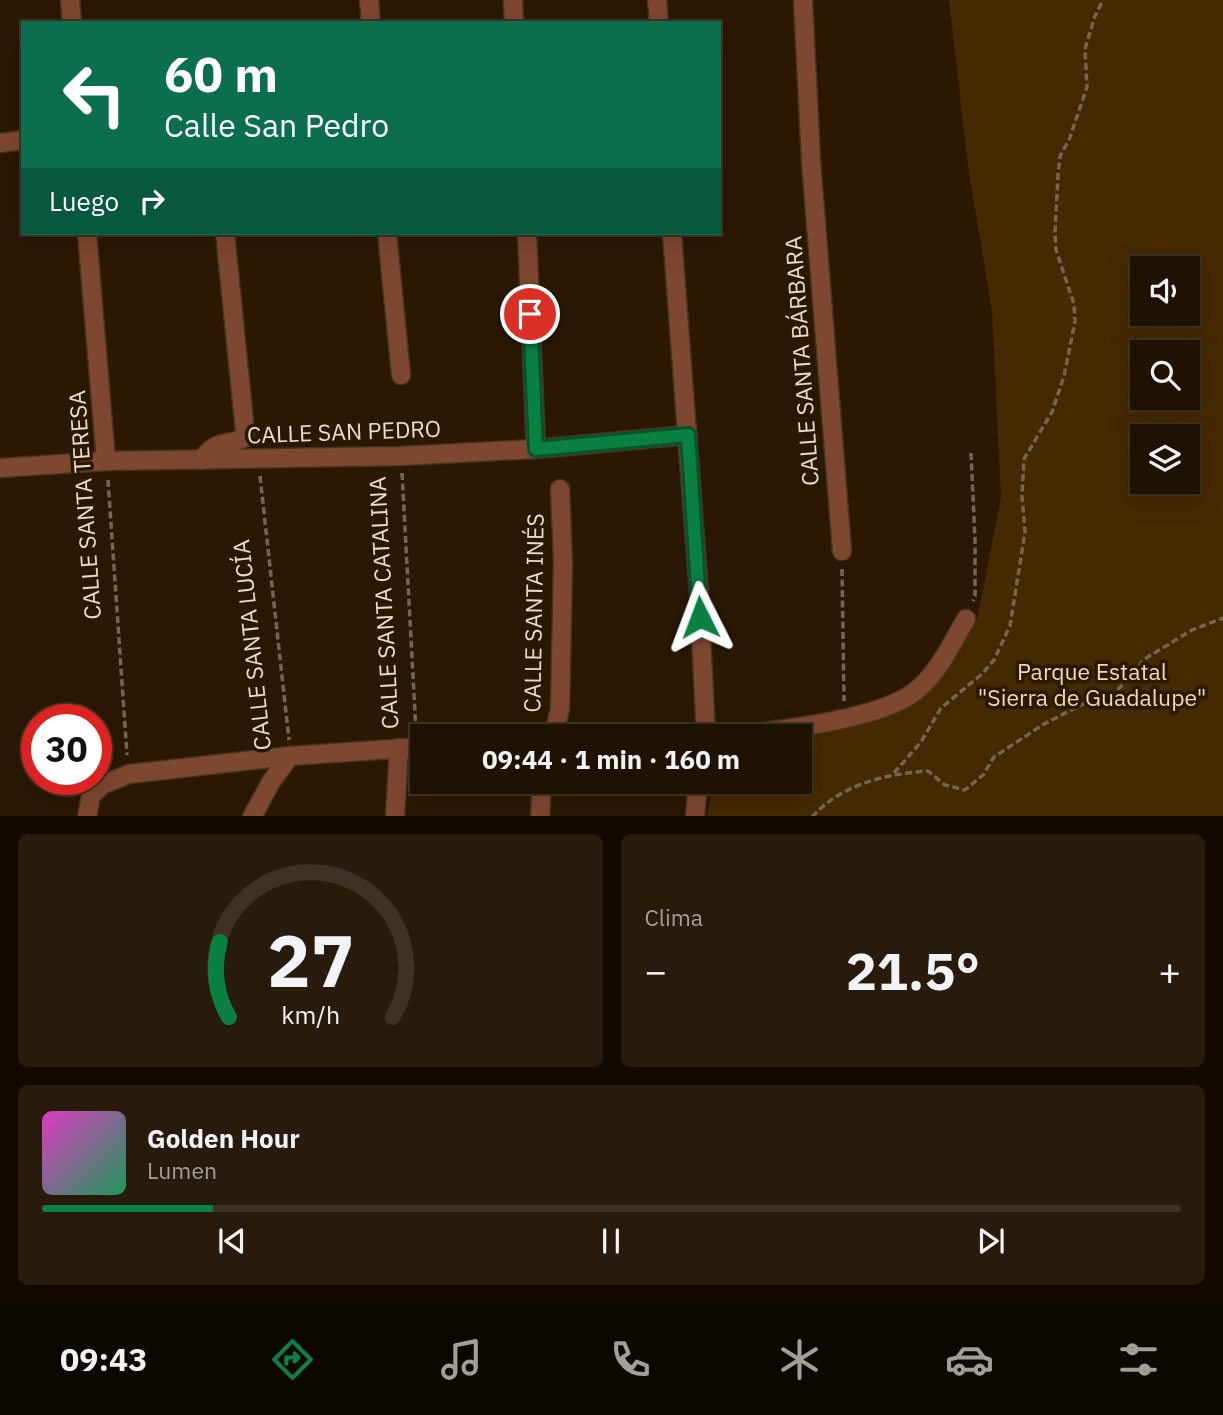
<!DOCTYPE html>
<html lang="es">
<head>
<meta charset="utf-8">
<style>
  body { margin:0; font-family:"IBM Plex Sans",sans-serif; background:#281b0c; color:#f1f3f6; height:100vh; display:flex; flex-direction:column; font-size:26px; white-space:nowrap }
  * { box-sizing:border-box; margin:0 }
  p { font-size:23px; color:#a29e99 }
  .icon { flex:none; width:38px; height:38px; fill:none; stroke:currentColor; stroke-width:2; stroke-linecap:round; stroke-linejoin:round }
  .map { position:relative; height:816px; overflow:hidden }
  .sheet { display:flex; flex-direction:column; gap:18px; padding:18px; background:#120a01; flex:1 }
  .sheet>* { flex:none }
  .banner { position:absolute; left:21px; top:21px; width:700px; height:214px; border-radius:0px; box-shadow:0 7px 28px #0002,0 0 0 2px #3d3224; background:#0b6e4f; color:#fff; overflow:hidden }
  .buttons { position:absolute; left:1130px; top:256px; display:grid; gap:14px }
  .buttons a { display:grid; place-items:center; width:70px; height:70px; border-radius:0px; background:#201202; box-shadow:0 7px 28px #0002,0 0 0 2px #3d3224; font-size:35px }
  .speed { position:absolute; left:21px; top:704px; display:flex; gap:14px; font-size:35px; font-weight:700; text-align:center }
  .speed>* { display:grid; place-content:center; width:91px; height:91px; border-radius:50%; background:#201202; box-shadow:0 7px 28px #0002,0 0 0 2px #3d3224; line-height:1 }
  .speed .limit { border:10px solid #d22; background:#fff; color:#111 }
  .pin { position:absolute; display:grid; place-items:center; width:60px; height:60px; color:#fff; margin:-30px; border:4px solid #fff; border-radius:50%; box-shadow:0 2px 7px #0007 }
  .me { position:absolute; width:77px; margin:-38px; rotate:357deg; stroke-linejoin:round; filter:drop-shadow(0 0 5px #0008) }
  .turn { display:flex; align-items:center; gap:24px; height:147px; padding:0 28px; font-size:32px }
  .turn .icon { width:91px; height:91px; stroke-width:2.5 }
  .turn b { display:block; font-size:49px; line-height:60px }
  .then { display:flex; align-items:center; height:66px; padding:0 28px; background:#0003; gap:14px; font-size:26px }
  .big { font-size:52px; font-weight:800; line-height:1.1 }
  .sheet .card { flex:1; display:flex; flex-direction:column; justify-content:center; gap:10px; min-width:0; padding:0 24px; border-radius:10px; background:#281b0c }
  .sheet .dial { align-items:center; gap:0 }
  .dial svg { height:182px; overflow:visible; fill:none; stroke:#3d3224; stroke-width:7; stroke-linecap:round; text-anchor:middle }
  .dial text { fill:#f1f3f6; stroke:none }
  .song { display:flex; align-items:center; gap:21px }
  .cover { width:84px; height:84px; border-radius:10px; background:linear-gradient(135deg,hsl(310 70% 55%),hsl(150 70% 35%)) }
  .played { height:7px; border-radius:4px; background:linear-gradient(90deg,#0b8043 15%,#3d3224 15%) }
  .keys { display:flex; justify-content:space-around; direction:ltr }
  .heat { display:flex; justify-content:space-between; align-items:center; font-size:38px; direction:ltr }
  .sheet .tiles { flex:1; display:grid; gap:18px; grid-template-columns:1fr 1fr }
  .card:last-child { grid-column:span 2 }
  .trip { position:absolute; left:410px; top:724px; width:402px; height:70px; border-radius:0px; background:#201202; box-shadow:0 7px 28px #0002,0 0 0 2px #3d3224; font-weight:800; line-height:70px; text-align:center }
  .tabs { display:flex; height:112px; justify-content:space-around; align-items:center; background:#0d0701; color:#a29e99 }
  .tabs .icon { width:49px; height:49px }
  .tabs .selected { color:#0b8043 }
  .tabs b { font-size:32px; color:#f1f3f6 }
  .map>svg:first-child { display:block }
  .green { fill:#452900; fill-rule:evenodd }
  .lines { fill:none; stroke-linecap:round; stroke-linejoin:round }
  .street-casing { stroke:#45331f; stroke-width:21 }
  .path { stroke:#746553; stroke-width:3.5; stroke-dasharray:7 3.5; stroke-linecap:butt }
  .street { stroke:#7e472f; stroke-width:18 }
  .route-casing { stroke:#07532c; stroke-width:18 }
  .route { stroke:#0b8043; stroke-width:12 }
  .labels { text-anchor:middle; stroke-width:7; stroke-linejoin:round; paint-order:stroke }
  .street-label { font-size:23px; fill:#e8dcce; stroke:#2a1803 }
  .park-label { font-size:23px; fill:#f8d6b0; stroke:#2a1803 }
</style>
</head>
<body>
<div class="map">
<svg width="1223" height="817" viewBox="0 0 1223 817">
  <rect width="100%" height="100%" fill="#2a1803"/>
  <path class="green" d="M949,0H1223V816L707,817L714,782H800V737H787L903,706L977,620L1001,497L992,311L968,167ZM1143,268H1188V313H1143ZM1143,352H1188V397H1143ZM1143,436H1188V481H1143Z"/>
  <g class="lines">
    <g class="street-casing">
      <g id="street">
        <path d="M70,0L72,23"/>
        <path d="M369,0L371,23"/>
        <path d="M513,0L514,23"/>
        <path d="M657,0L659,23"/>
        <path d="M803,0L811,161L842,551"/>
        <path d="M0,143L23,140"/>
        <path d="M87,233L106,461"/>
        <path d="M387,233L401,375"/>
        <path d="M527,233L536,449"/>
        <path d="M672,233L699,593L706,737"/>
        <path d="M202,460C216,439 224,447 244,438L245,431L225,233"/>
        <path d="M0,468L106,461L401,456L536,449L688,435"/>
        <path d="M553,737L560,709L563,562L560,489"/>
        <path d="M729,737C778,729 880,721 917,690C939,672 952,643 966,619"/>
        <path d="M87,817L91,796L102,785L129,774L290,756L422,747"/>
        <path d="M252,817L271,782L290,756"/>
        <path d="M395,817L399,748"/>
        <path d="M540,817L542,782"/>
        <path d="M695,817L698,782"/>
      </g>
    </g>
    <g class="path">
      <path d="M971,453L975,539V596L973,601"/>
      <path d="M402,473L416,731"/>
      <path d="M260,476L289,740"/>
      <path d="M108,480L127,755"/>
      <path d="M842,569L844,701"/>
      <path d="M894,773L921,742L941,708L982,674L994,660L1010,626L1025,532L1022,496L1024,459L1052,412L1064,376L1075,322L1074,304L1056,250L1055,232L1058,175L1060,156L1069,140L1087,87L1085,49L1095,16L1103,0"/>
      <path d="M812,817C842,784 885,774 928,771L945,785L965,790L983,775L994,757L1044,724L1085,703L1109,697L1133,676L1143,660L1192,630L1223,618"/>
    </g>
    <use href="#street" class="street"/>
  </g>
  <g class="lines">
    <g class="route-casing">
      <path id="route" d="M530,314L536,449L688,435L700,617"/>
    </g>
    <use href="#route" class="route"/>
  </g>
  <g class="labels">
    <g class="street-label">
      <text transform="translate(802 361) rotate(-94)" y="8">CALLE SANTA BÁRBARA</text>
      <text transform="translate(344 432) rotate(-2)" y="8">CALLE SAN PEDRO</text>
      <text transform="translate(85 505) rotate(-94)" y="8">CALLE SANTA TERESA</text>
      <text transform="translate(384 603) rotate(-93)" y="8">CALLE SANTA CATALINA</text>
      <text transform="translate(534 613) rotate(-89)" y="8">CALLE SANTA INÉS</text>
      <text transform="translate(252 645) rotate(-96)" y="8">CALLE SANTA LUCÍA</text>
    </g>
    <g class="park-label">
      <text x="1092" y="680">Parque Estatal<tspan x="1092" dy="26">"Sierra de Guadalupe"</tspan></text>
    </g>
  </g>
</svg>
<div class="buttons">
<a><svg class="icon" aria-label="sound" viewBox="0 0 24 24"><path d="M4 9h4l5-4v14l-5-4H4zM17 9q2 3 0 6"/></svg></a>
<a><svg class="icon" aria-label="search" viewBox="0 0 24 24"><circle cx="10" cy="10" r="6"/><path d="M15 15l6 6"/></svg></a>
<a><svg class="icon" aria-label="layers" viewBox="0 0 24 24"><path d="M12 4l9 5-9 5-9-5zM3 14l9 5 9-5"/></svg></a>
</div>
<div class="speed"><div class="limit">30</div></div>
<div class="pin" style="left:530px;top:314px;background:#d93025"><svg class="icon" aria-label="arrive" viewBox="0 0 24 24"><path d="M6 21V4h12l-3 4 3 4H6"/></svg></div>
<svg class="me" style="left:700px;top:617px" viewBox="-20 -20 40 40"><path d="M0-17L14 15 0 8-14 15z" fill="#0b8043" stroke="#fff" stroke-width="4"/></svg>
<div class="trip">09:44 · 1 min · 160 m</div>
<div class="banner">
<div class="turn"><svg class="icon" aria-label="left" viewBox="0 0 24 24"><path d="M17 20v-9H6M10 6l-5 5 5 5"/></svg><div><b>60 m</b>Calle San Pedro</div></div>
<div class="then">Luego<svg class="icon" aria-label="right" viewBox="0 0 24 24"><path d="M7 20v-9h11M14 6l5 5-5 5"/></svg></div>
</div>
</div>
<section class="sheet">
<div class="tiles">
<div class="card dial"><svg viewBox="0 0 100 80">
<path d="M14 69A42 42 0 1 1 86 69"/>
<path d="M14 69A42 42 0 0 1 10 36" stroke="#0b8043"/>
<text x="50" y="56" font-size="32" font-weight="700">27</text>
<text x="50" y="72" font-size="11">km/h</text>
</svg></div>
<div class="card"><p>Clima</p>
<div class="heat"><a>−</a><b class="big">21.5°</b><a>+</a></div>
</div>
<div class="card">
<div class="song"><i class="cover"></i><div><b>Golden Hour</b><p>Lumen</p></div></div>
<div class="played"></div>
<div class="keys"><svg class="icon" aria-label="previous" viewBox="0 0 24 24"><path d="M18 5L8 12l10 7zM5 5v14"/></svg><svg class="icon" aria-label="pause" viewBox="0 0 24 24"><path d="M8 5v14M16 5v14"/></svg><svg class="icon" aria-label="next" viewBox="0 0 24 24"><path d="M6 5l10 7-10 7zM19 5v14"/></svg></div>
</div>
</div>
</section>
<nav class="tabs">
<b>09:43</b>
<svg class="icon selected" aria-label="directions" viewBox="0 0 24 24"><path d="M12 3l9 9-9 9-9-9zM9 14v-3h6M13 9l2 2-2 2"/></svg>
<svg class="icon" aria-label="music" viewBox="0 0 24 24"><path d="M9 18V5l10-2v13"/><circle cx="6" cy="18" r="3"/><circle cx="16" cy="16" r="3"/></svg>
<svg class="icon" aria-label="phone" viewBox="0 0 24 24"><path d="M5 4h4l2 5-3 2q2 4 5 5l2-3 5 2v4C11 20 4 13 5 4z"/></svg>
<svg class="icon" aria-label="climate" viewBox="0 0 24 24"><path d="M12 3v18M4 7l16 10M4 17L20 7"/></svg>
<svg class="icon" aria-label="car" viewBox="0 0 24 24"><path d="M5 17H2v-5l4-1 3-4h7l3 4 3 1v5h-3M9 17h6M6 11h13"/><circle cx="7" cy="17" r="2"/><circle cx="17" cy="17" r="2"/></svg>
<svg class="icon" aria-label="filters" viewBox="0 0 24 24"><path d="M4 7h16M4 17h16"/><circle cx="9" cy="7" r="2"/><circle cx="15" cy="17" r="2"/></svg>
</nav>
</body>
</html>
